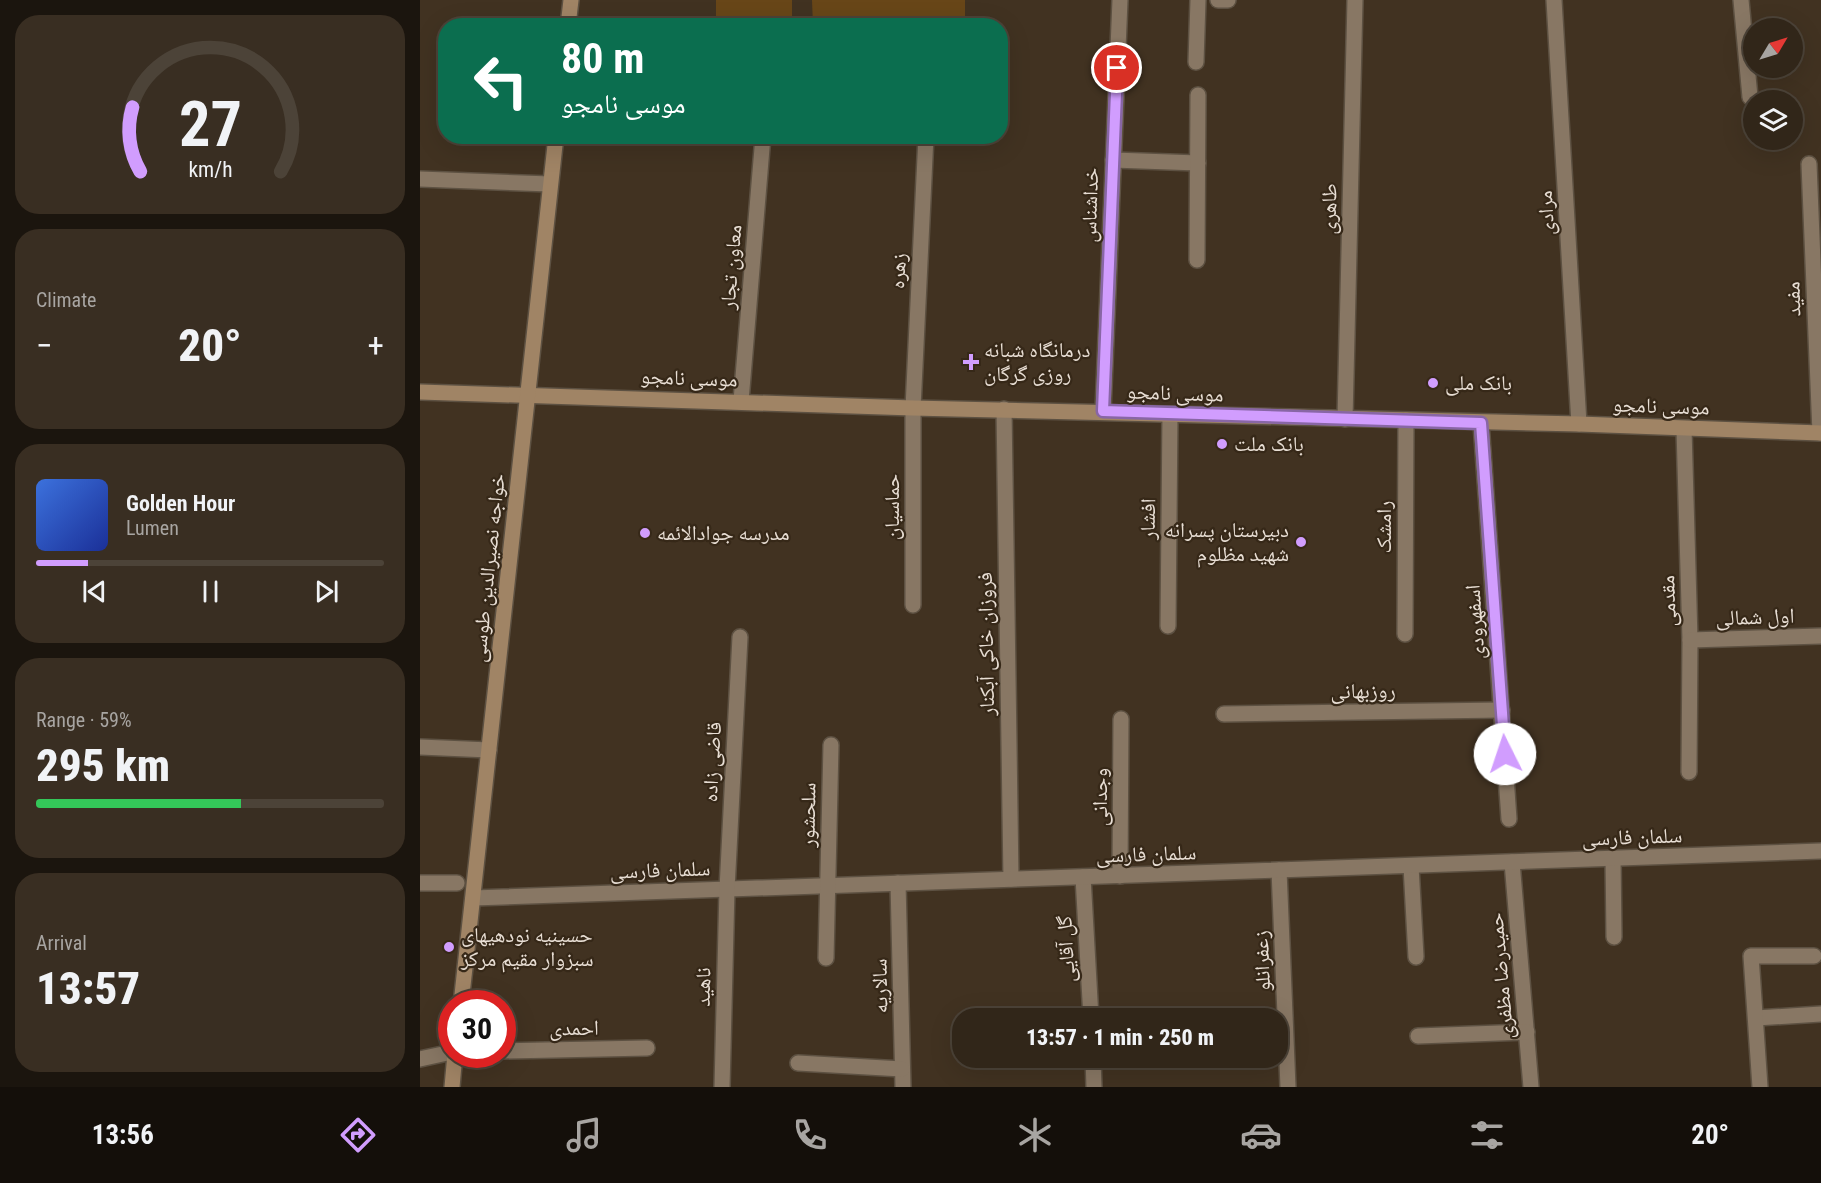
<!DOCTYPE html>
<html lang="en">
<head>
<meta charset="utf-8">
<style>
  body { margin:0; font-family:"Roboto Condensed","Noto Naskh Arabic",sans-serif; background:#392e22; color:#f1f3f6; height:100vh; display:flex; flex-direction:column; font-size:22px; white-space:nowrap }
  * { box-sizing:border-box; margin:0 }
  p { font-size:20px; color:#a8a5a2 }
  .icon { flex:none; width:33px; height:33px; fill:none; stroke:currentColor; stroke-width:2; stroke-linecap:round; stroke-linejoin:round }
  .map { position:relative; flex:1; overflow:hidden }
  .drawer { display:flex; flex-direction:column; gap:15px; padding:15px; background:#1b150e; width:420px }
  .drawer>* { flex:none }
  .banner { position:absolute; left:18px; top:18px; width:570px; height:126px; border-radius:24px; box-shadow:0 6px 24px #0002,0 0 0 2px #4c4338; background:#0b6e4f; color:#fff; overflow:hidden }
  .needle { width:39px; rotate:52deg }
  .fabs { position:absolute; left:1323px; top:18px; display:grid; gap:12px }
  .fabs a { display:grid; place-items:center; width:60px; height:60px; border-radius:50%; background:#312619; box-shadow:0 6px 24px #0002,0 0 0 2px #4c4338; font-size:30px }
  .speed { position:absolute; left:18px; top:990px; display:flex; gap:12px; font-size:30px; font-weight:700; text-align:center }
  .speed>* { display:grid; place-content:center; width:78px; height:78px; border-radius:50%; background:#312619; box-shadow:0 6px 24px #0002,0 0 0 2px #4c4338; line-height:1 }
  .speed .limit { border:9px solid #d22; background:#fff; color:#111 }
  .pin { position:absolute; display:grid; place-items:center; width:51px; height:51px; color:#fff; margin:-26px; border:3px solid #fff; border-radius:50%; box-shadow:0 2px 6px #0007 }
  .me { position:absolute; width:66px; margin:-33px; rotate:356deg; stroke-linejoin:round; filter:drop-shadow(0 0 4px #0008) }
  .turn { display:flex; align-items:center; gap:21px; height:126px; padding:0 24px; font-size:27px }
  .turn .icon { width:78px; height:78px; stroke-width:2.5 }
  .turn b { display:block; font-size:42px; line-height:51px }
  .big { font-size:45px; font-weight:800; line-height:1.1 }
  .drawer .widget { flex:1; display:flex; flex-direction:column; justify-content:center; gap:9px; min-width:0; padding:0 21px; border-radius:24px; background:#392e22 }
  .drawer .dial { align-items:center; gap:0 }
  .dial svg { height:156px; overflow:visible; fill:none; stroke:#4c4338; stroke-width:7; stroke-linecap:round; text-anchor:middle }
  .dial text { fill:#f1f3f6; stroke:none }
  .song { display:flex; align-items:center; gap:18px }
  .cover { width:72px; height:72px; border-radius:9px; background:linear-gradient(135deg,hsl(220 70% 55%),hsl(230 70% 35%)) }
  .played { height:6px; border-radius:3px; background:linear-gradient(90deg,#d19dfe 15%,#4c4338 15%) }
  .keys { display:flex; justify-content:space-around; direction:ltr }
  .heat { display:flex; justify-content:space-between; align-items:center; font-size:33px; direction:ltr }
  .charge { height:9px; border-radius:4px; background:linear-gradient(90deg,#34c759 59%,#4c4338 0) }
  .trip { position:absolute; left:532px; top:1008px; width:336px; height:60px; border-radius:24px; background:#312619; box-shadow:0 6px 24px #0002,0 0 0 2px #4c4338; font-weight:800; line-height:60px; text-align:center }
  .tab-bar { display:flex; height:96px; justify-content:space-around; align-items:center; background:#140f0a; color:#a8a5a2 }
  .tab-bar .icon { width:42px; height:42px }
  .tab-bar .selected { color:#d19dfe }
  .tab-bar b { font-size:27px; color:#f1f3f6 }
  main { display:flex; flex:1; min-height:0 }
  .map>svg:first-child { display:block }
  .building { fill:#684618 }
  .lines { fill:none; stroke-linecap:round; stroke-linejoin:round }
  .minor-casing { stroke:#5d5142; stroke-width:18 }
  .secondary-casing { stroke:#5d5142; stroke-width:18 }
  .minor { stroke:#887764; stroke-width:15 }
  .secondary { stroke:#a08465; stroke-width:15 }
  .route-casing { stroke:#8866a5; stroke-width:15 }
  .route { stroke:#d19dfe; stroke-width:10 }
  .poi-dot { fill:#d19dfe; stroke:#362818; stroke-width:2 }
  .labels { text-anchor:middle; stroke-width:4.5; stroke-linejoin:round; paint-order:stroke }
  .street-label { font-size:21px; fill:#e8ded4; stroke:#362818 }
  .poi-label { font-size:21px; fill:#e8ded4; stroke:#362818; text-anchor:start }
</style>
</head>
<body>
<main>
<section class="drawer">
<div class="widget dial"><svg viewBox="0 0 100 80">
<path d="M14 69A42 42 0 1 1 86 69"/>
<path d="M14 69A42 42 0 0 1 10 36" stroke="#d19dfe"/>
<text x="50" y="56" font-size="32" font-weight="700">27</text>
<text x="50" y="72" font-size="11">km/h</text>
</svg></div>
<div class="widget"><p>Climate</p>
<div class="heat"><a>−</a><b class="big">20°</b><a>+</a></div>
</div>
<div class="widget">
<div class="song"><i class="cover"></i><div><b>Golden Hour</b><p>Lumen</p></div></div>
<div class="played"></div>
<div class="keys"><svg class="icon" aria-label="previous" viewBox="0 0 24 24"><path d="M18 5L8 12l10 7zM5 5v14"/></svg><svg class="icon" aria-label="pause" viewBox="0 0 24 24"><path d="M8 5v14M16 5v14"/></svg><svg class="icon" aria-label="next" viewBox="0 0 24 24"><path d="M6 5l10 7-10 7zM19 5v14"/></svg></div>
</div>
<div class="widget"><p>Range · 59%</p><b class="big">295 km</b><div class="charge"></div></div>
<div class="widget"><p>Arrival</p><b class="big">13:57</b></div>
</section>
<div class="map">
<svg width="1401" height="1087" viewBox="0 0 1401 1087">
  <rect width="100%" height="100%" fill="#413221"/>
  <g class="building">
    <rect x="296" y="0" width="76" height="26"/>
    <path d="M392,0H545V26H393Z"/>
  </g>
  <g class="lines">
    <g class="minor-casing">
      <g id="minor">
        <path d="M798,0H808"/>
        <path d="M1134,0L1159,424"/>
        <path d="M1321,0L1330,97"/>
        <path d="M776,62L778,0"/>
        <path d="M693,160L778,163"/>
        <path d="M1389,164L1400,433"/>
        <path d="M0,179L130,184"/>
        <path d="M777,260L778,95"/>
        <path d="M321,401L343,136"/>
        <path d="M584,409L591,879"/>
        <path d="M683,411L700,0"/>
        <path d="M925,419L935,0"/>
        <path d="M1061,423L1089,819"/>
        <path d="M1264,429L1270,640L1269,772"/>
        <path d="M493,605V408L506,136"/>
        <path d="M748,626L750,414"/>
        <path d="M985,634L986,420"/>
        <path d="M1270,640L1401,636"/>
        <path d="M804,714L1082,710"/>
        <path d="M0,747L69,750"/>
        <path d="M1193,858L1194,937"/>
        <path d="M1092,862L1111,1087"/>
        <path d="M991,866L996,957"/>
        <path d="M859,870L868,1087"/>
        <path d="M700,876L701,719"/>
        <path d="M663,877L671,1018"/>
        <path d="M0,883H37"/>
        <path d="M478,883L483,1087"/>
        <path d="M53,898L1401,851"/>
        <path d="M406,958L411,745"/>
        <path d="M1336,1018L1401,1014"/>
        <path d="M998,1036L1107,1032"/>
        <path d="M82,1051L227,1048"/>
        <path d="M673,1058L674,1087"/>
        <path d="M0,1059L32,1052"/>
        <path d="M378,1063L482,1069"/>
        <path d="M302,1087L307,889L320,637"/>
        <path d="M1340,1087L1331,956H1394"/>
      </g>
    </g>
    <g class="secondary-casing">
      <g id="secondary">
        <path d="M148,26L151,0"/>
        <path d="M0,392L493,408L1159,424L1401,433"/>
        <path d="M41,1004L136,136"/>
        <path d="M32,1087L35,1054"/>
      </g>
    </g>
    <use href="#minor" class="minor"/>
    <use href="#secondary" class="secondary"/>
  </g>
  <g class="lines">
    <g class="route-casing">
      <path id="route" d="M697,68L683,411L1061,423L1085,754"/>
    </g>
    <use href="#route" class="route"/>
  </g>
  <g class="poi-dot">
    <path d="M548 353h6v6h6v6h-6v6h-6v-6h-6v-6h6z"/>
    <circle cx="1013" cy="383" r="6"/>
    <circle cx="802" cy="444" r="6"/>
    <circle cx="225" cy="533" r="6"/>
    <circle cx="881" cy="542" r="6"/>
    <circle cx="29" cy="947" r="6"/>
  </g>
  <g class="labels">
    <g class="street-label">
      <text transform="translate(670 205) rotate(-88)" y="7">خداشناس</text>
      <text transform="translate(909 209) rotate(-89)" y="7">طاهری</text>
      <text transform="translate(1126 213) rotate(-93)" y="7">مرادی</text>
      <text transform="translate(311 267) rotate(-85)" y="7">معاون تجار</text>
      <text transform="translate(478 271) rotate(-87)" y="7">زهره</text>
      <text transform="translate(1373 299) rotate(-92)" y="7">مفید</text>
      <text transform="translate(269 378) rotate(2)" y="7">موسی نامجو</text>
      <text transform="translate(755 393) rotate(2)" y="7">موسی نامجو</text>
      <text transform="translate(1241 406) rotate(2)" y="7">موسی نامجو</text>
      <text transform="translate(472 507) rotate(-90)" y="7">حماسیان</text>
      <text transform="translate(728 519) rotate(-89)" y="7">افشار</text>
      <text transform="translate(964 527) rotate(-90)" y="7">رامشک</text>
      <text transform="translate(68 568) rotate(-84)" y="7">خواجه نصیرالدین طوسی</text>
      <text transform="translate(1248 601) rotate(-92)" y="7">مقدمی</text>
      <text transform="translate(1335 617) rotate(-2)" y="7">اول شمالی</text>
      <text transform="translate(1055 622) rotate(-94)" y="7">اسفهرودی</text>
      <text transform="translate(566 644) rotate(-91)" y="7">فروزان خاکی آبکنار</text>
      <text transform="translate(943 691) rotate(-1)" y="7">روزبهانی</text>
      <text transform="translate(292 762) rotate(-87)" y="7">قاضی زاده</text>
      <text transform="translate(680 797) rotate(-90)" y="7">وجدانی</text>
      <text transform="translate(388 815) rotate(-89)" y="7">سلحشور</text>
      <text transform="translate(1212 837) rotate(-2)" y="7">سلمان فارسی</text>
      <text transform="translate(726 854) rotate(-2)" y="7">سلمان فارسی</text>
      <text transform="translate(240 870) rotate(-2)" y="7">سلمان فارسی</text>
      <text transform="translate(646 949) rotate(-93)" y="7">گل آقایی</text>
      <text transform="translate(842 961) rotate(-92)" y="7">زعفرانلو</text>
      <text transform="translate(1081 976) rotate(-95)" y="7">حمیدرضا مظفری</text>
      <text transform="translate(460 986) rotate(-91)" y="7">سالاریه</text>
      <text transform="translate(283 987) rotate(-89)" y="7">ناهید</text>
      <text transform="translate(154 1028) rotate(-1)" y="7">احمدی</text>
    </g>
    <g class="poi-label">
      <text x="564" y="357">درمانگاه شبانه<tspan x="564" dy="24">روزی گرگان</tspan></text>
      <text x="1025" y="390">بانک ملی</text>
      <text x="814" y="451">بانک ملت</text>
      <text x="869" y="537" text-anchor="end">دبیرستان پسرانه<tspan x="869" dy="24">شهید مظلوم</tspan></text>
      <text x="237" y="540">مدرسه جوادالائمه</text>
      <text x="41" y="942">حسینیه نودهیهای<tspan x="41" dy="24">سبزوار مقیم مرکز</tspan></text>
    </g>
  </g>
</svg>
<div class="fabs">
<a><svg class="needle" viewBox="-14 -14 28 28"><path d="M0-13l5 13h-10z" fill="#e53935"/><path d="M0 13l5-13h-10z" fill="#a8a5a2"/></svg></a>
<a><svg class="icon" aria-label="layers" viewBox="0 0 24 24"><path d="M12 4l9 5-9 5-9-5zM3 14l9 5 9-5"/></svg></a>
</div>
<div class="speed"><div class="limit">30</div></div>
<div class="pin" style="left:697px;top:68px;background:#d93025"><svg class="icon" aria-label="arrive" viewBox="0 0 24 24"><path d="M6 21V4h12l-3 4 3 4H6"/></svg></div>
<svg class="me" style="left:1085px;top:754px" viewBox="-20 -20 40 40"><circle r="19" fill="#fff"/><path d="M0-13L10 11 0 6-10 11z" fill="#d19dfe"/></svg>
<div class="trip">13:57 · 1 min · 250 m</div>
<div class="banner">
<div class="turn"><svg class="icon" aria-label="left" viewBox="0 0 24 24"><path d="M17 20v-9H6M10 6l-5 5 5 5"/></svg><div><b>80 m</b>موسی نامجو</div></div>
</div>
</div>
</main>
<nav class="tab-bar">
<b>13:56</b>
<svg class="icon selected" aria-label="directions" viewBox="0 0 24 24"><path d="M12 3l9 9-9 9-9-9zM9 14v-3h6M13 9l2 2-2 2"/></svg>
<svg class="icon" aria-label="music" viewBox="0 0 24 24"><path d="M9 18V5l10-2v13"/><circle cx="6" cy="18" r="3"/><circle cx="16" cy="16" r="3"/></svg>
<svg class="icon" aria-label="phone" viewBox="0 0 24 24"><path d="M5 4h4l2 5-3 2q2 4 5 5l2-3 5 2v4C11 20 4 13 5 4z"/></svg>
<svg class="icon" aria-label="climate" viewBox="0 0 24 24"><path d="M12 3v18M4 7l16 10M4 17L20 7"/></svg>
<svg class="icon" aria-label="car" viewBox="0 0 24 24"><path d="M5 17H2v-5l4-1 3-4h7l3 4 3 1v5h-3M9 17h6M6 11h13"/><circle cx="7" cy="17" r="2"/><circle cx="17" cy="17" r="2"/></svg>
<svg class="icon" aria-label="filters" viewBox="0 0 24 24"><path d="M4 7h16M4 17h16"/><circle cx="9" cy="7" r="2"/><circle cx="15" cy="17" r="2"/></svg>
<b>20°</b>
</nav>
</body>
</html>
